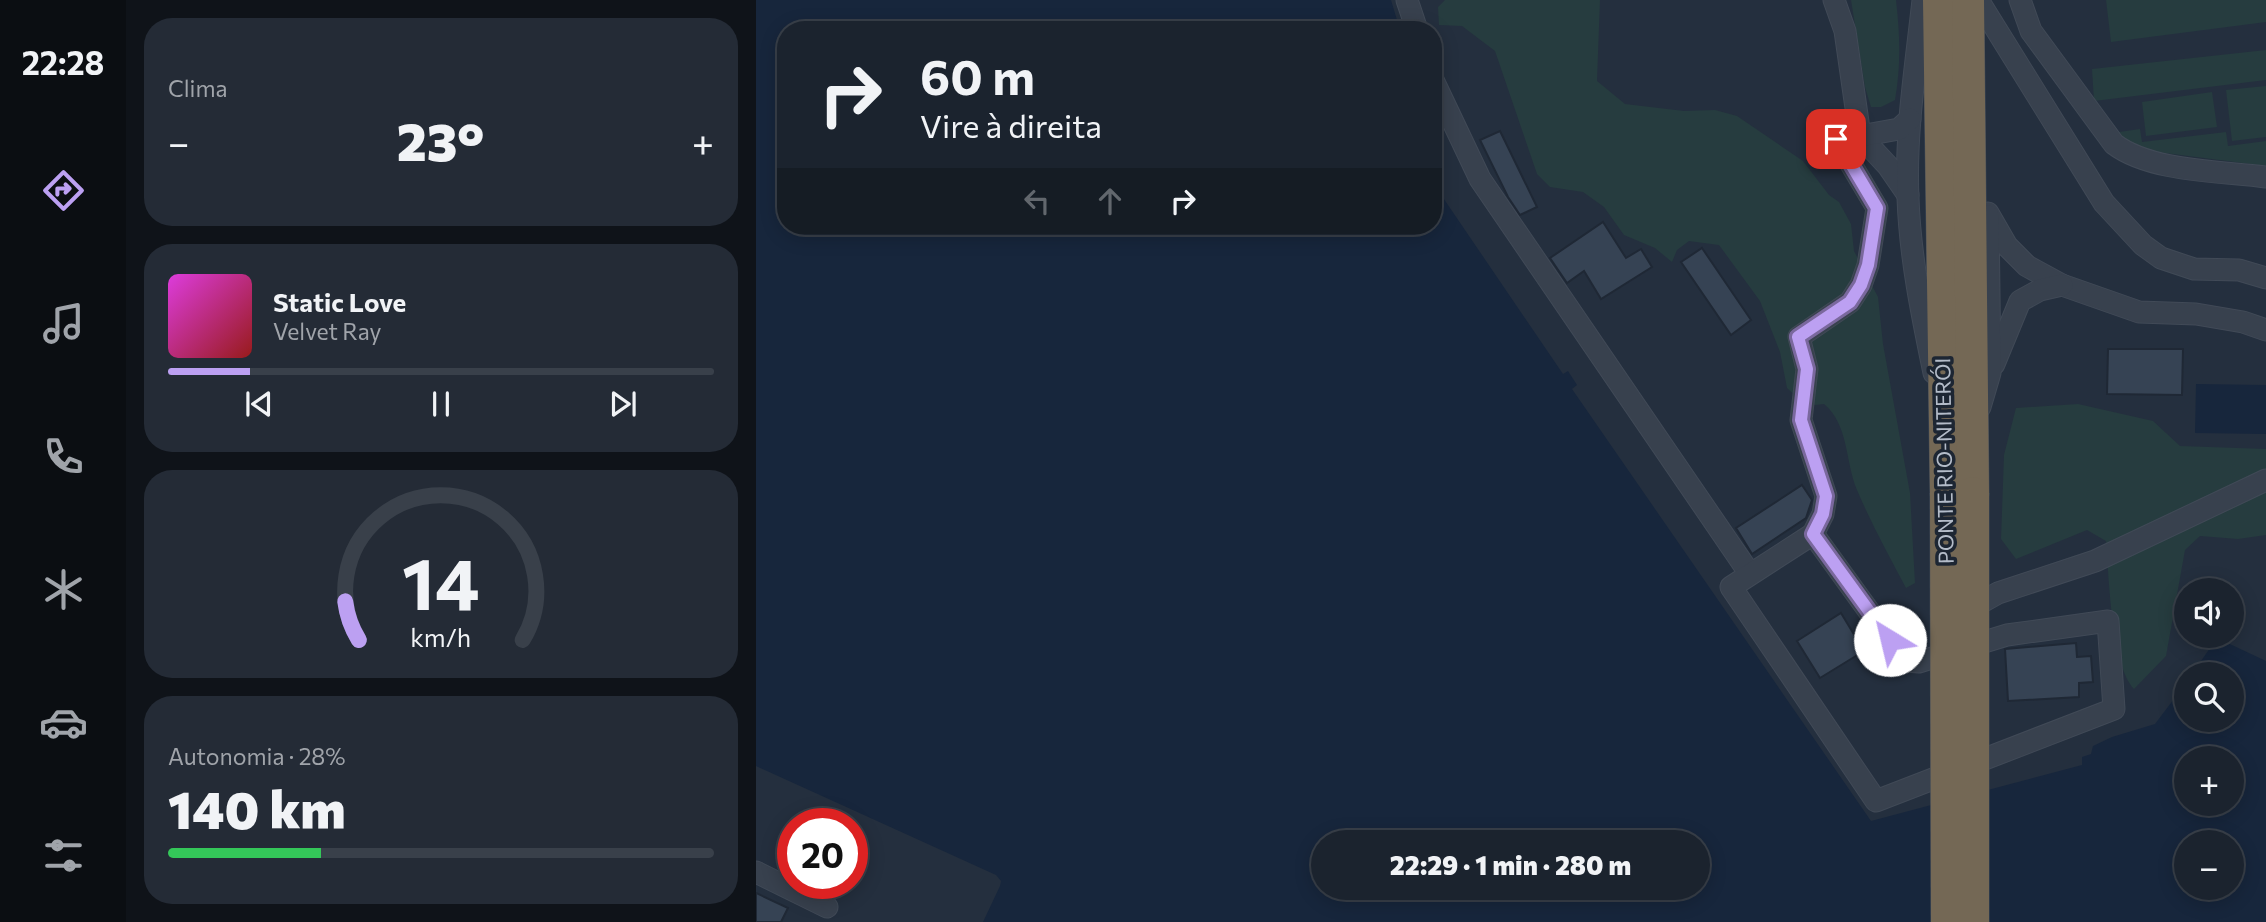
<!DOCTYPE html>
<html lang="pt">
<head>
<meta charset="utf-8">
<style>
  body { margin:0; font-family:Commissioner,sans-serif; background:#242b36; color:#f1f3f6; height:100vh; display:flex; flex-direction:column; font-size:26px; white-space:nowrap }
  * { box-sizing:border-box; margin:0 }
  p { font-size:23px; color:#a0a4aa }
  .icon { flex:none; width:38px; height:38px; fill:none; stroke:currentColor; stroke-width:2; stroke-linecap:round; stroke-linejoin:round }
  .map { position:relative; flex:1; overflow:hidden }
  .drawer { display:flex; flex-direction:column; gap:18px; padding:18px; background:#0f1319; width:630px }
  .drawer>* { flex:none }
  .guide { position:absolute; left:21px; top:21px; width:665px; height:214px; border-radius:28px; box-shadow:0 4px 18px #0003,0 0 0 2px #39404a; background:#1b232e; color:#f1f3f6; overflow:hidden }
  .fabs { position:absolute; left:1418px; top:578px; display:grid; gap:14px }
  .fabs a { display:grid; place-items:center; width:70px; height:70px; border-radius:50%; background:#1b232e; box-shadow:0 4px 18px #0003,0 0 0 2px #39404a; font-size:35px }
  .speed { position:absolute; left:21px; top:808px; display:flex; gap:14px; font-size:35px; font-weight:700; text-align:center }
  .speed>* { display:grid; place-content:center; width:91px; height:91px; border-radius:50%; background:#1b232e; box-shadow:0 4px 18px #0003,0 0 0 2px #39404a; line-height:1 }
  .speed .limit { border:10px solid #d22; background:#fff; color:#111 }
  .pin { position:absolute; display:grid; place-items:center; width:60px; height:60px; color:#fff; margin:-30px; border-radius:14px; box-shadow:0 4px 10px #0006 }
  .me { position:absolute; width:77px; margin:-38px; rotate:324deg; stroke-linejoin:round; filter:drop-shadow(0 0 5px #0008) }
  .turn { display:flex; align-items:center; gap:24px; height:147px; padding:0 28px; font-size:32px }
  .turn .icon { width:91px; height:91px; stroke-width:2.5 }
  .turn b { display:block; font-size:49px; line-height:60px }
  .lanes { display:flex; align-items:center; height:66px; padding:0 28px; background:#0003; justify-content:center; gap:35px; direction:ltr }
  .lanes .off { opacity:.35 }
  .big { font-size:52px; font-weight:800; line-height:1.1 }
  .drawer .tile { flex:1; display:flex; flex-direction:column; justify-content:center; gap:10px; min-width:0; padding:0 24px; border-radius:28px; background:#242b36 }
  .drawer .dial { align-items:center; gap:0 }
  .dial svg { height:182px; overflow:visible; fill:none; stroke:#39404a; stroke-width:7; stroke-linecap:round; text-anchor:middle }
  .dial text { fill:#f1f3f6; stroke:none }
  .song { display:flex; align-items:center; gap:21px }
  .cover { width:84px; height:84px; border-radius:10px; background:linear-gradient(135deg,hsl(300 70% 55%),hsl(0 70% 35%)) }
  .played { height:7px; border-radius:4px; background:linear-gradient(90deg,#bca0f2 15%,#39404a 15%) }
  .keys { display:flex; justify-content:space-around; direction:ltr }
  .heat { display:flex; justify-content:space-between; align-items:center; font-size:38px; direction:ltr }
  .charge { height:10px; border-radius:5px; background:linear-gradient(90deg,#34c759 28%,#39404a 0) }
  .trip { position:absolute; left:555px; top:830px; width:399px; height:70px; border-radius:35px; background:#1b232e; box-shadow:0 4px 18px #0003,0 0 0 2px #39404a; font-weight:800; line-height:70px; text-align:center }
  main { display:flex; flex:1; min-height:0 }
  .menu { display:flex; flex-direction:column; width:126px; justify-content:space-around; align-items:center; background:#0b0e12; color:#a0a4aa }
  .menu .icon { width:49px; height:49px }
  .menu .on { color:#bca0f2 }
  .menu b { font-size:32px; color:#f1f3f6 }
  .map>svg:first-child { display:block }
  .green { fill:#263c3f }
  .water { fill:#17263c; fill-rule:evenodd }
  .building { fill:#364354; stroke:#1f2835; stroke-width:2 }
  .lines { fill:none; stroke-linecap:round; stroke-linejoin:round }
  .minor-casing { stroke:#414a57; stroke-width:23 }
  .highway-casing { stroke:#434c59; stroke-width:33 }
  .minor { stroke:#38414e; stroke-width:21 }
  .highway { stroke:#746855; stroke-width:32 }
  .highway-bridge-casing { stroke:#434c59; stroke-width:33; stroke-linecap:butt }
  .highway-bridge { stroke:#746855; stroke-width:32 }
  .route-casing { stroke:#7a689d; stroke-width:18 }
  .route { stroke:#bca0f2; stroke-width:12 }
  .labels { text-anchor:middle; stroke-width:7; stroke-linejoin:round; paint-order:stroke }
  .street-label { font-size:21px; fill:#b4bcc9; stroke:#1d2633 }
</style>
</head>
<body>
<main>
<nav class="menu">
<b>22:28</b>
<svg class="icon on" aria-label="directions" viewBox="0 0 24 24"><path d="M12 3l9 9-9 9-9-9zM9 14v-3h6M13 9l2 2-2 2"/></svg>
<svg class="icon" aria-label="music" viewBox="0 0 24 24"><path d="M9 18V5l10-2v13"/><circle cx="6" cy="18" r="3"/><circle cx="16" cy="16" r="3"/></svg>
<svg class="icon" aria-label="phone" viewBox="0 0 24 24"><path d="M5 4h4l2 5-3 2q2 4 5 5l2-3 5 2v4C11 20 4 13 5 4z"/></svg>
<svg class="icon" aria-label="climate" viewBox="0 0 24 24"><path d="M12 3v18M4 7l16 10M4 17L20 7"/></svg>
<svg class="icon" aria-label="car" viewBox="0 0 24 24"><path d="M5 17H2v-5l4-1 3-4h7l3 4 3 1v5h-3M9 17h6M6 11h13"/><circle cx="7" cy="17" r="2"/><circle cx="17" cy="17" r="2"/></svg>
<svg class="icon" aria-label="filters" viewBox="0 0 24 24"><path d="M4 7h16M4 17h16"/><circle cx="9" cy="7" r="2"/><circle cx="15" cy="17" r="2"/></svg>
</nav>
<section class="drawer">
<div class="tile"><p>Clima</p>
<div class="heat"><a>−</a><b class="big">23°</b><a>+</a></div>
</div>
<div class="tile">
<div class="song"><i class="cover"></i><div><b>Static Love</b><p>Velvet Ray</p></div></div>
<div class="played"></div>
<div class="keys"><svg class="icon" aria-label="previous" viewBox="0 0 24 24"><path d="M18 5L8 12l10 7zM5 5v14"/></svg><svg class="icon" aria-label="pause" viewBox="0 0 24 24"><path d="M8 5v14M16 5v14"/></svg><svg class="icon" aria-label="next" viewBox="0 0 24 24"><path d="M6 5l10 7-10 7zM19 5v14"/></svg></div>
</div>
<div class="tile dial"><svg viewBox="0 0 100 80">
<path d="M14 69A42 42 0 1 1 86 69"/>
<path d="M14 69A42 42 0 0 1 8 52" stroke="#bca0f2"/>
<text x="50" y="56" font-size="32" font-weight="700">14</text>
<text x="50" y="72" font-size="11">km/h</text>
</svg></div>
<div class="tile"><p>Autonomia · 28%</p><b class="big">140 km</b><div class="charge"></div></div>
</section>
<div class="map">
<svg width="1510" height="922" viewBox="0 0 1510 922">
  <rect width="100%" height="100%" fill="#242f3e"/>
  <g class="green">
    <path d="M689,0H844L841,81L869,104L928,111L959,110L981,116L1047,161L1073,195L1083,202L1095,224L1098,251L1122,297L1127,344L1154,493L1159,583L1150,588C1133,556 1115,523 1101,490C1089,461 1093,425 1068,404L1050,406L1031,388L1024,352L1004,301L963,245L933,241L921,250L916,262L899,248L868,235L848,207L827,192L794,187L781,174L739,51L706,26L683,25L682,7Z"/>
    <path d="M1095,0H1140C1144,34 1145,66 1139,100L1125,107H1115L1109,87Z"/>
    <path d="M1350,0H1510V22L1355,42Z"/>
    <path d="M1510,50V80L1338,101L1336,69Z"/>
    <path d="M1510,86V137L1476,141L1470,90Z"/>
    <path d="M1456,92L1461,127L1390,136L1386,102Z"/>
    <path d="M1384,129L1386,142L1470,132L1472,146L1510,141V166L1370,148L1356,133Z"/>
    <path d="M1322,404L1397,421L1424,446L1510,449V535L1482,539L1444,536L1429,550L1410,656L1378,689C1355,664 1353,577 1350,541L1331,530L1260,559L1245,539L1248,455L1260,408Z"/>
  </g>
  <g class="water">
    <path d="M0,0H635L644,30H30V226H677V183L807,374L812,371L821,385L816,389L1115,821L1326,765V757L1335,754L1337,746L1356,737L1399,724L1430,683V719H1475V674H1436L1461,638L1510,661V922H227L244,886L245,881L240,875L0,766ZM1430,758H1475V803H1430ZM567,842H942V887H567ZM1430,842H1475V887H1430Z"/>
    <path d="M1440,384L1510,385V434L1439,433Z"/>
  </g>
  <g class="building">
    <path d="M744,131L781,207L764,215L752,197L724,140Z"/>
    <path d="M847,222L870,258L885,249L896,267L845,299L828,271L811,283L794,258Z"/>
    <path d="M946,248L995,320L975,335L925,262Z"/>
    <path d="M1352,349H1427L1426,395L1351,394Z"/>
    <path d="M1046,485L1056,500L1050,518L996,554L980,528Z"/>
    <path d="M1085,613L1108,651L1064,678L1041,641Z"/>
    <path d="M1320,643L1321,657L1335,656L1337,682L1323,683V697L1252,701L1249,649Z"/>
    <path d="M0,893L32,908L25,922H0Z"/>
  </g>
  <g class="lines">
    <g class="minor-casing">
      <g id="minor">
        <path d="M651,0L661,30"/>
        <path d="M1078,0L1089,31L1104,136L1132,166L1152,195"/>
        <path d="M1167,0C1160,65 1149,132 1152,198C1154,257 1166,315 1178,373"/>
        <path d="M1222,0L1348,203L1387,245L1405,258L1438,269L1483,270L1510,278"/>
        <path d="M1264,0L1275,31L1358,144C1395,172 1465,171 1510,177"/>
        <path d="M677,80L724,179L994,574"/>
        <path d="M1104,136L1143,129L1154,119"/>
        <path d="M1232,213L1251,246L1271,266L1306,285L1383,312L1440,314L1487,322L1510,330"/>
        <path d="M1238,364L1264,301L1284,290L1306,285"/>
        <path d="M1224,407L1234,373L1232,216"/>
        <path d="M1057,534L975,587L1120,801L1358,709L1352,621L1251,635L1163,662L1149,661L1057,534L1067,514L1070,496L1045,420L1051,369L1043,337L1094,302L1105,285L1112,265L1121,208L1080,139"/>
        <path d="M1208,612L1242,593L1339,561L1510,480"/>
        <path d="M0,872L71,907"/>
      </g>
    </g>
    <g class="highway-casing">
      <g id="highway">
        <path d="M1183,0L1190,493"/>
        <path d="M1212,0L1217,493"/>
      </g>
    </g>
    <use href="#minor" class="minor"/>
    <use href="#highway" class="highway"/>
    <g class="highway-bridge-casing">
      <g id="highway-bridge">
        <path d="M1190,493L1191,922"/>
        <path d="M1217,922V493"/>
      </g>
    </g>
    <use href="#highway-bridge" class="highway-bridge"/>
  </g>
  <g class="lines">
    <g class="route-casing">
      <path id="route" d="M1080,139L1121,208L1112,265L1105,285L1094,302L1042,337L1051,369L1045,420L1070,496L1067,514L1057,534L1134,640"/>
    </g>
    <use href="#route" class="route"/>
  </g>
  <g class="labels">
    <g class="street-label">
      <text transform="translate(1189 461) rotate(-91)" y="7">PONTE RIO-NITERÓI</text>
    </g>
  </g>
</svg>
<div class="fabs">
<a><svg class="icon" aria-label="sound" viewBox="0 0 24 24"><path d="M4 9h4l5-4v14l-5-4H4zM17 9q2 3 0 6"/></svg></a>
<a><svg class="icon" aria-label="search" viewBox="0 0 24 24"><circle cx="10" cy="10" r="6"/><path d="M15 15l6 6"/></svg></a>
<a>+</a>
<a>−</a>
</div>
<div class="speed"><div class="limit">20</div></div>
<div class="pin" style="left:1080px;top:139px;background:#d93025"><svg class="icon" aria-label="arrive" viewBox="0 0 24 24"><path d="M6 21V4h12l-3 4 3 4H6"/></svg></div>
<svg class="me" style="left:1134px;top:640px" viewBox="-20 -20 40 40"><circle r="19" fill="#fff"/><path d="M0-13L10 11 0 6-10 11z" fill="#bca0f2"/></svg>
<div class="trip">22:29 · 1 min · 280 m</div>
<div class="guide">
<div class="turn"><svg class="icon" aria-label="right" viewBox="0 0 24 24"><path d="M7 20v-9h11M14 6l5 5-5 5"/></svg><div><b>60 m</b>Vire à direita</div></div>
<div class="lanes"><svg class="icon off" aria-label="left" viewBox="0 0 24 24"><path d="M17 20v-9H6M10 6l-5 5 5 5"/></svg><svg class="icon off" aria-label="ahead" viewBox="0 0 24 24"><path d="M12 20V5M6 11l6-6 6 6"/></svg><svg class="icon" aria-label="right" viewBox="0 0 24 24"><path d="M7 20v-9h11M14 6l5 5-5 5"/></svg></div>
</div>
</div>
</main>
</body>
</html>
